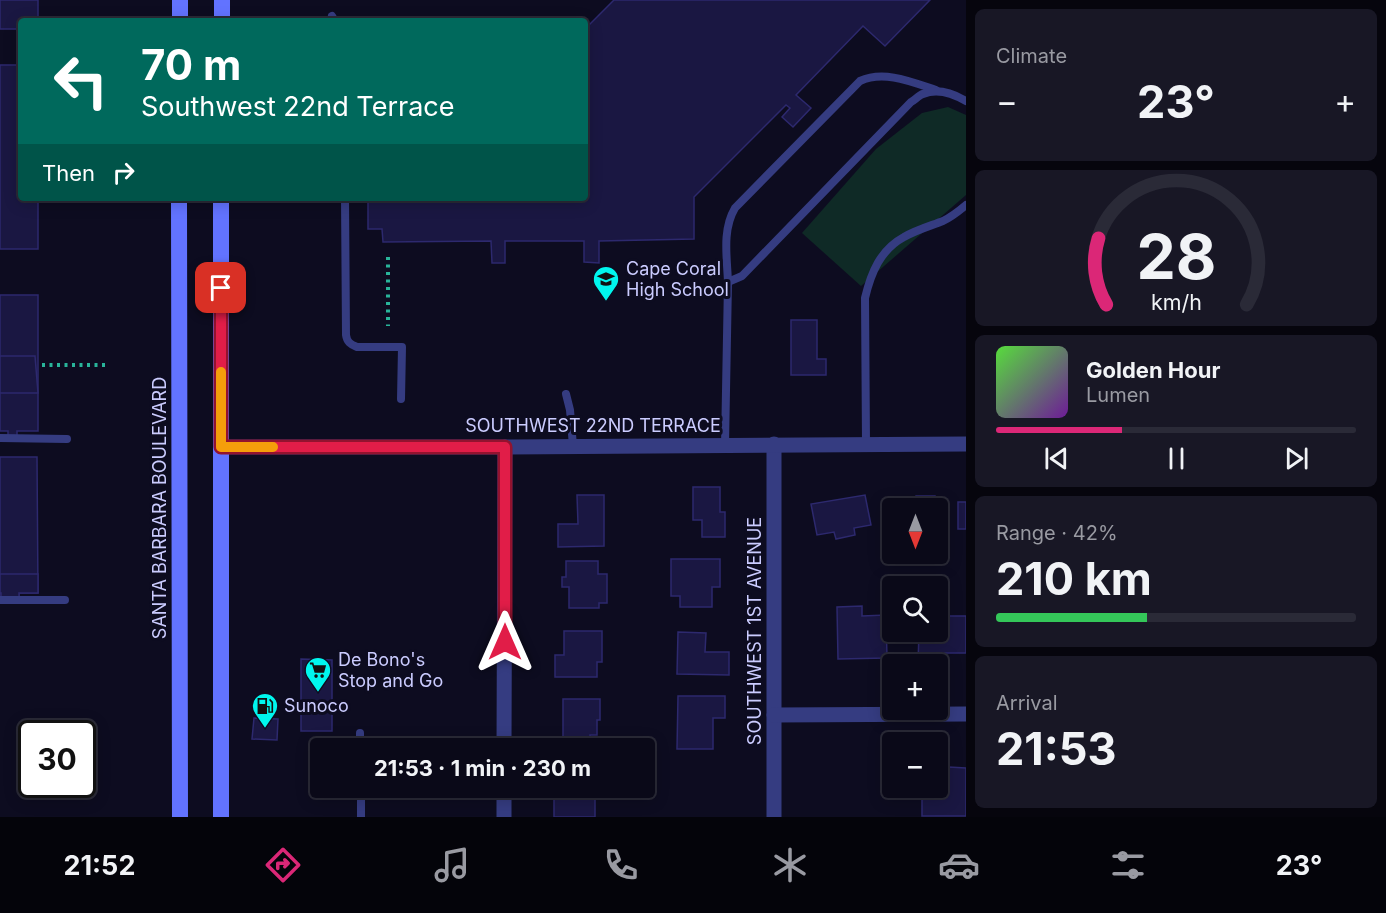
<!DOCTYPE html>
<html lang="en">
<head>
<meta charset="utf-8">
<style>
  body { margin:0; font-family:Inter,sans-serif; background:#181725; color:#f1f3f6; height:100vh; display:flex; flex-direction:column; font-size:22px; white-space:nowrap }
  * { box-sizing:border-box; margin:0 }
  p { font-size:20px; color:#999aa2 }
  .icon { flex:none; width:33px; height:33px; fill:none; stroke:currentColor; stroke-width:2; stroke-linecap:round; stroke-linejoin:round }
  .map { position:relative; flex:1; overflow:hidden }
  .side { display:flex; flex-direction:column; gap:9px; padding:9px; background:#06050d; width:420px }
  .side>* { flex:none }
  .hud { position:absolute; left:18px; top:18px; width:570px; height:183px; border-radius:6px; box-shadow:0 3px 15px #0003,0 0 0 2px #2a2a37; background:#00695c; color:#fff; overflow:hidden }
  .needle { width:39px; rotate:180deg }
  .tools { position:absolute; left:882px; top:498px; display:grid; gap:12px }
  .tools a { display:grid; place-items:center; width:66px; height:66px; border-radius:6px; background:#0a0918; box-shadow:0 3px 15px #0003,0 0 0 2px #2a2a37; font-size:30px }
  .speed { position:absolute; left:18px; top:720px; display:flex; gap:12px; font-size:30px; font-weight:700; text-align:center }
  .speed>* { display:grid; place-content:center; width:78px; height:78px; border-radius:50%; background:#0a0918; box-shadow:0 3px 15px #0003,0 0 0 2px #2a2a37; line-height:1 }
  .speed .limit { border:3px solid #111; border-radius:9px; background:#fff; color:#111 }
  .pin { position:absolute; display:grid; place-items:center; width:51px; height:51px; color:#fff; margin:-26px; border-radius:12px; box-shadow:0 3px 9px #0006 }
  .me { position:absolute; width:66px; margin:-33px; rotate:0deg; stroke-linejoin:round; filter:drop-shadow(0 0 4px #0008) }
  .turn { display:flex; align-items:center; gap:21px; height:126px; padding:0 24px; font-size:27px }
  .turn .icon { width:78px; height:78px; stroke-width:2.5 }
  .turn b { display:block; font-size:42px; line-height:51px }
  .then { display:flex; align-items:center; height:57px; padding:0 24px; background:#0003; gap:12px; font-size:22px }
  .big { font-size:45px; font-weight:700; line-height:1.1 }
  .side .card { flex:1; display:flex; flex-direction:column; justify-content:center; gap:9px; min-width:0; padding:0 21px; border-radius:9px; background:#181725 }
  .side .dial { align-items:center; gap:0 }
  .dial svg { height:156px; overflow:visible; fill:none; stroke:#2a2a37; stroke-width:7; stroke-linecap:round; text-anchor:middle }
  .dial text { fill:#f1f3f6; stroke:none }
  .song { display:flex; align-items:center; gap:18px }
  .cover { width:72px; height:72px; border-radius:9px; background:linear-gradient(135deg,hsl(110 70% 55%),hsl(280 70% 35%)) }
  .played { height:6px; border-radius:3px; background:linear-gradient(90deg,#db2777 35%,#2a2a37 35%) }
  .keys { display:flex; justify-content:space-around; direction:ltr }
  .heat { display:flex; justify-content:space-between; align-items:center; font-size:33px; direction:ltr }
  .charge { height:9px; border-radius:4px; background:linear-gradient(90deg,#34c759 42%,#2a2a37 0) }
  .trip { position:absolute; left:310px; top:738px; width:345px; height:60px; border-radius:6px; background:#0a0918; box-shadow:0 3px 15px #0003,0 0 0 2px #2a2a37; font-weight:700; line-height:60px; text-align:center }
  .tab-bar { display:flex; height:96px; justify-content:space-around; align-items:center; background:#04040a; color:#999aa2 }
  .tab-bar .icon { width:42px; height:42px }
  .tab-bar .current { color:#db2777 }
  .tab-bar b { font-size:27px; color:#f1f3f6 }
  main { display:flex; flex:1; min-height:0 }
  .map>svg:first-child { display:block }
  .green { fill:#0f2a26 }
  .building { fill:#1a1742; stroke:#2d296e; stroke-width:1.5 }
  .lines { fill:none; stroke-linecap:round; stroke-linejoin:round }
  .path { stroke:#29b59a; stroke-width:4; stroke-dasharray:3 4.5; stroke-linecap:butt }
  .service { stroke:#353c81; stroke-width:8 }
  .minor { stroke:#353c81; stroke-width:15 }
  .secondary { stroke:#6273ff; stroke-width:16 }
  .route-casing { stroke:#92132f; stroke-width:15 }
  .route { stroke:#e11d48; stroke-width:10 }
  .slow { stroke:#f59e0b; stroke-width:10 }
  .labels { text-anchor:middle; stroke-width:6; stroke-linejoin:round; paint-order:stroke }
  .poi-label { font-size:18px; fill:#cbccff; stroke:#0d0c20; text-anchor:start }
  .street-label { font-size:18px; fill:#cbccff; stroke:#0d0c20 }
</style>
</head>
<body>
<main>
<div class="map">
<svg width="966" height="817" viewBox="0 0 966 817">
  <rect width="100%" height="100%" fill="#0d0c20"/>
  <path class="green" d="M948,107L966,115V195L861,286L802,233L876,149L922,113Z"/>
  <g class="building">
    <path d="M0,0H38V21H21V29H0Z"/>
    <path d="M614,0H930L885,46L863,26L796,95L811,108L793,127L782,117L790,108L786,105L694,197V239L599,241V263L584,262V241H505V263H492L491,241L383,242L382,229H368V198H585V29Z"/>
    <path d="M0,65H21V198H38V249H0Z"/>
    <path d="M0,295H38V431H17V437H8V431H0Z"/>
    <path d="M791,320H817V359H826V375H791Z"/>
    <path d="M0,356H35L38,393H0Z"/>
    <path d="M0,457H37L38,593H19V598H1V593H0Z"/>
    <path d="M693,487H720V512H725V537H702V520H693Z"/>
    <path d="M577,495H604V546L558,547V524H578Z"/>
    <path d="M865,495L871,525L854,528L855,535L836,539L834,532L817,535L811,504Z"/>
    <path d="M916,496H935V508H915Z"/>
    <rect x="958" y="502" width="8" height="27"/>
    <path d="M671,559H720V587H712V607H680V596H671Z"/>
    <path d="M566,561H598V574H607V603H599V608H569V587H562V577H566Z"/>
    <path d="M0,574H38V593H19V598H1V593H0Z"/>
    <path d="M862,606V616L886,615L887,658L838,659L837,607Z"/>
    <path d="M944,616H966V653H945V665L918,664L919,632H938V627L943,628Z"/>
    <path d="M564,631H602V662H597V677H555V655H564Z"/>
    <path d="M678,632L706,633L705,652H729V675L677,674Z"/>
    <path d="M301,659L332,660V731H301Z"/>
    <path d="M678,696H725V718H713V749H677Z"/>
    <path d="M563,699H600V720H597V735H590V748H563Z"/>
    <path d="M254,718L278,719L277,740L252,739Z"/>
    <path d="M949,767L966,768V816H922V788H938V785H949Z"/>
    <path d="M573,788H595V817H554V793H573Z"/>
  </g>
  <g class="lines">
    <g class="path">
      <path d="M388,257V326"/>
      <path d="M42,365H108"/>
    </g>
    <g class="service">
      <path d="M332,16L335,21"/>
      <path d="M345,198L346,335C347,342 350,344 357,347H402L401,399"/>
      <path d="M728,282C727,257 722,230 735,208L860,81C884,70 912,82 936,90"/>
      <path d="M566,394L570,410L573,446"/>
      <path d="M0,438L67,439"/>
      <path d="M866,444L865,298C871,273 880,250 904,237C916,230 930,226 943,221C951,217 959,211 966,205"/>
      <path d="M725,445L728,282L742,276L911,102C915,100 919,95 923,94C937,88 954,94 966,101"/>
      <path d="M0,600H65"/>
      <path d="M360,733V748"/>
      <path d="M361,788V817"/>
    </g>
    <g class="minor">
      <path d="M774,444V817"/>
      <path d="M221,447H505L966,444"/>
      <path d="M774,715L966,714"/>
      <path d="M504,748L505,447"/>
      <path d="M504,788V817"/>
    </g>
    <g class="secondary">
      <path d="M180,21V0"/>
      <path d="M222,21V0"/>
      <path d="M179,198L180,817"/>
      <path d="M221,817V198"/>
    </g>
  </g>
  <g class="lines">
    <g class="route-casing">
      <path id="route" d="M221,288V447H505V642"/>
    </g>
    <use href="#route" class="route"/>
    <path class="slow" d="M221,372V447H273"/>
  </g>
  <defs>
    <g id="school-pin" transform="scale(1.35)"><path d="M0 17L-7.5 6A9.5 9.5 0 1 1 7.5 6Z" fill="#00f6ee" stroke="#0d0c20"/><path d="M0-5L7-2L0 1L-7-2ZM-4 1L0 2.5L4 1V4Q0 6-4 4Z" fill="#111"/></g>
    <g id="supermarket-pin" transform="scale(1.35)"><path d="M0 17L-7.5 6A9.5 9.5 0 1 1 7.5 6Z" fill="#00f6ee" stroke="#0d0c20"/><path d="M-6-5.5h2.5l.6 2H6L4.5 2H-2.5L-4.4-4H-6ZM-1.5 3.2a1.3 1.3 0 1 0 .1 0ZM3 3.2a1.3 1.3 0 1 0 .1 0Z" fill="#111"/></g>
    <g id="fuel-pin" transform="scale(1.35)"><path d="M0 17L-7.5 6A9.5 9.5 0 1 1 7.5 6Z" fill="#00f6ee" stroke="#0d0c20"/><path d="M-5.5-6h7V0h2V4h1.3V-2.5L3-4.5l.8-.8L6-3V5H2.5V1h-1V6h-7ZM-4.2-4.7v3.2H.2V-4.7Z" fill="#111"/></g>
  </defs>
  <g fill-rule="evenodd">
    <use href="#school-pin" x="606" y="279"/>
    <use href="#supermarket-pin" x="318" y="670"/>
    <use href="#fuel-pin" x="265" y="706"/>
  </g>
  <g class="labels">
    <g class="poi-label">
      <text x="626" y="275">Cape Coral<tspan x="626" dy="21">High School</tspan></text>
      <text x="338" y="666">De Bono's<tspan x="338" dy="21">Stop and Go</tspan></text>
      <text x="284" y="712">Sunoco</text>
    </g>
    <g class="street-label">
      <text x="593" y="432">SOUTHWEST 22ND TERRACE</text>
      <text transform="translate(160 508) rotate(-90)" y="6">SANTA BARBARA BOULEVARD</text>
      <text transform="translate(755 631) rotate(-90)" y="6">SOUTHWEST 1ST AVENUE</text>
    </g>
  </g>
</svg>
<div class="tools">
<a><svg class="needle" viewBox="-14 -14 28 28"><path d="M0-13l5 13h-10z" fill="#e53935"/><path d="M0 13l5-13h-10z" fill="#999aa2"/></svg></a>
<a><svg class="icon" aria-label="search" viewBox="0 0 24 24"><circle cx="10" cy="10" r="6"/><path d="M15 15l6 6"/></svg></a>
<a>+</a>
<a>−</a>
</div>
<div class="speed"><div class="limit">30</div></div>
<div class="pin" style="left:221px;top:288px;background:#d93025"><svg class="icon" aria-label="arrive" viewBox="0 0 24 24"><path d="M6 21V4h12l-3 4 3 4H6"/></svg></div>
<svg class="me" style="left:505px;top:642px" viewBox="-20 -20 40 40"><path d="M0-17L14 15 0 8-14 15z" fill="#e11d48" stroke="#fff" stroke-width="4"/></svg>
<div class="trip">21:53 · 1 min · 230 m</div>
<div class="hud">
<div class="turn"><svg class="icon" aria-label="left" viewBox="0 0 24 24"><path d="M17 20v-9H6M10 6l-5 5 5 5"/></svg><div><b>70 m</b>Southwest 22nd Terrace</div></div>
<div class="then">Then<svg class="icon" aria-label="right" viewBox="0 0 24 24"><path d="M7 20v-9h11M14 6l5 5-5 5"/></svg></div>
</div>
</div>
<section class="side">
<div class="card"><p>Climate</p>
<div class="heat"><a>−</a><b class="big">23°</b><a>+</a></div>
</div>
<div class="card dial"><svg viewBox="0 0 100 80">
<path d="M14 69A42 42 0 1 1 86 69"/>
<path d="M14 69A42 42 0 0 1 10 35" stroke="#db2777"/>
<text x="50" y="56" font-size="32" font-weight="700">28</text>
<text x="50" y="72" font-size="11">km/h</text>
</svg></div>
<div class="card">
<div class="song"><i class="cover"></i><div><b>Golden Hour</b><p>Lumen</p></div></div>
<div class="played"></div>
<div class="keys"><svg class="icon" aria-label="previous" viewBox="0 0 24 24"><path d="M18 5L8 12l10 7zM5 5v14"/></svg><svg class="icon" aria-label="pause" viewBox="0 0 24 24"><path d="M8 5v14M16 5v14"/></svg><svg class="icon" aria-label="next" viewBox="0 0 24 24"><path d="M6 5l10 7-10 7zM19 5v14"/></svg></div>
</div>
<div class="card"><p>Range · 42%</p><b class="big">210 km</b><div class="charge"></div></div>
<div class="card"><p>Arrival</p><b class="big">21:53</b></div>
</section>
</main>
<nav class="tab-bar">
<b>21:52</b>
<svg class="icon current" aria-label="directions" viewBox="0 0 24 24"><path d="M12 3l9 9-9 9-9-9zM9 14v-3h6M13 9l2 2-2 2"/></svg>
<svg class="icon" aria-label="music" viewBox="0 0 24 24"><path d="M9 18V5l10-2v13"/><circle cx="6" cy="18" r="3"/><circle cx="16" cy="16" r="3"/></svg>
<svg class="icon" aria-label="phone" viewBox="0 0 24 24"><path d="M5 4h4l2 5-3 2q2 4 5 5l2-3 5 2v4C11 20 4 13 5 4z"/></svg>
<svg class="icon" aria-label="climate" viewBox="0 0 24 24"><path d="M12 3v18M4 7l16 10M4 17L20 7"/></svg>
<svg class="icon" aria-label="car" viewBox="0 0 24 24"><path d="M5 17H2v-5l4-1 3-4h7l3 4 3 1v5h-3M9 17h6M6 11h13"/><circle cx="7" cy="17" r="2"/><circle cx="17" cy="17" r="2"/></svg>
<svg class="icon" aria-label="filters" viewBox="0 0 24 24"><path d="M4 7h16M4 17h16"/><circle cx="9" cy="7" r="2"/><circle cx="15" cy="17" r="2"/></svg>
<b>23°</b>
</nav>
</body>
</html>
